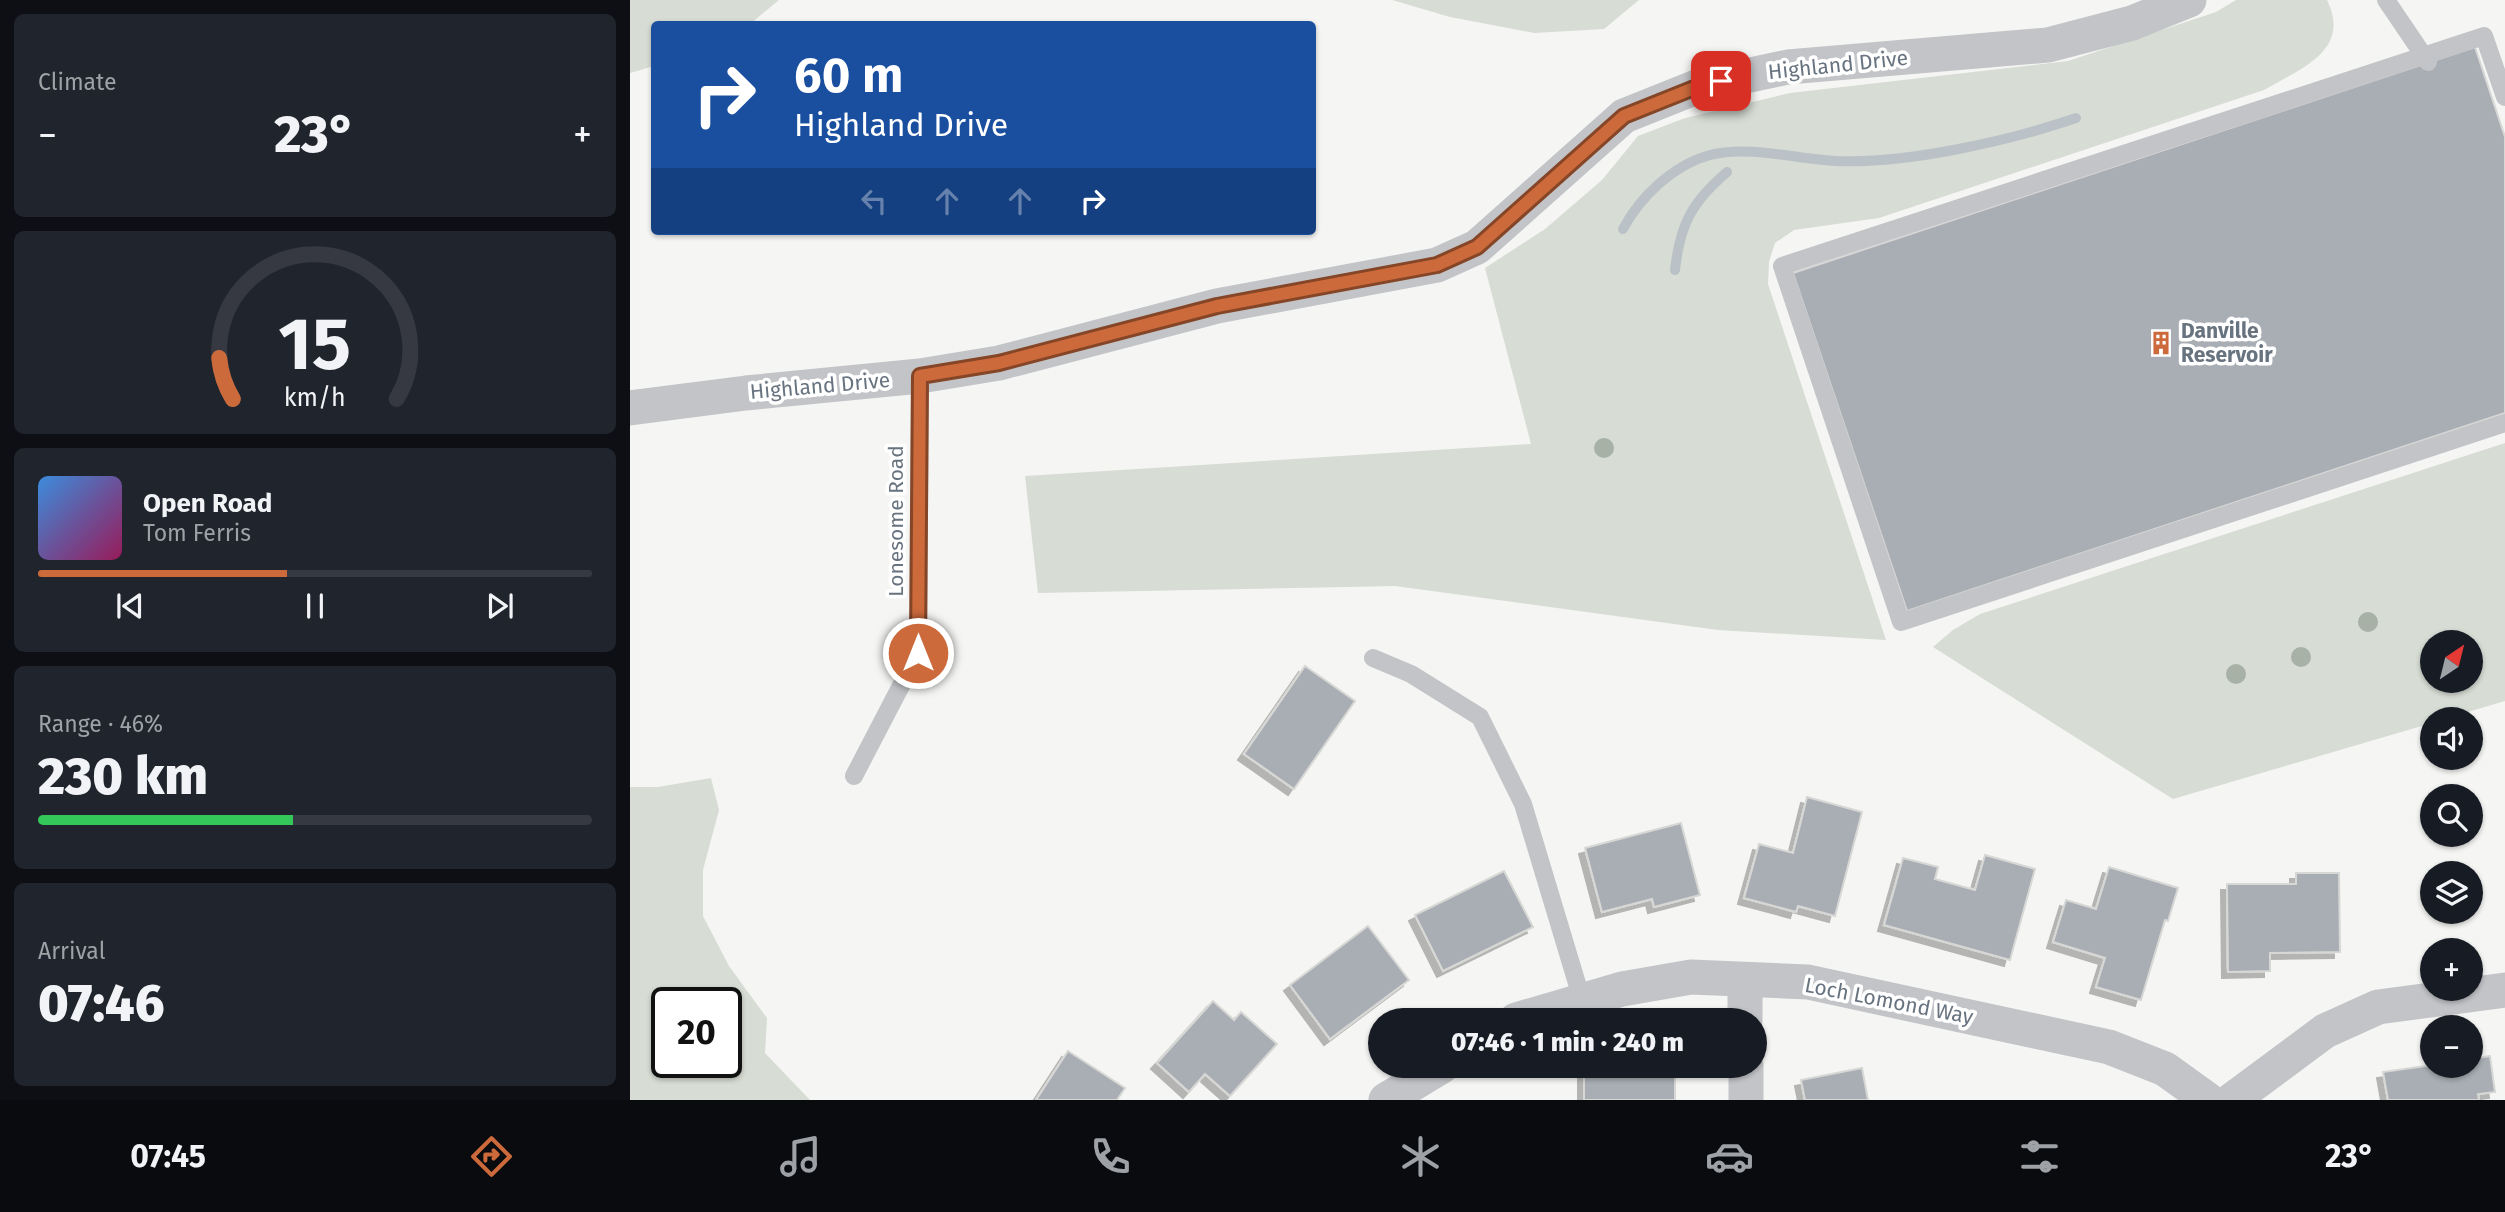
<!DOCTYPE html>
<html lang="en">
<head>
<meta charset="utf-8">
<style>
  body { margin:0; font-family:"Fira Sans",sans-serif; background:#20242c; color:#f1f3f6; height:100vh; display:flex; flex-direction:column; font-size:26px; white-space:nowrap }
  * { box-sizing:border-box; margin:0 }
  p { font-size:23px; color:#9ea1a6 }
  .icon { flex:none; width:38px; height:38px; fill:none; stroke:currentColor; stroke-width:2; stroke-linecap:round; stroke-linejoin:round }
  .map { position:relative; flex:1; overflow:hidden }
  .side { display:flex; flex-direction:column; gap:14px; padding:14px; background:#0d0f14; width:630px }
  .side>* { flex:none }
  .hud { position:absolute; left:21px; top:21px; width:665px; height:214px; border-radius:7px; box-shadow:0 2px 5px #0004; background:#1a4fa0; color:#fff; overflow:hidden }
  .needle { width:46px; rotate:35deg }
  .controls { position:absolute; left:1790px; top:630px; display:grid; gap:14px }
  .controls a { display:grid; place-items:center; width:63px; height:63px; border-radius:50%; background:#171b24; box-shadow:0 2px 5px #0004; font-size:35px }
  .speed { position:absolute; left:21px; top:987px; display:flex; gap:14px; font-size:35px; font-weight:700; text-align:center }
  .speed>* { display:grid; place-content:center; width:91px; height:91px; border-radius:50%; background:#171b24; box-shadow:0 2px 5px #0004; line-height:1 }
  .speed .limit { border:4px solid #111; border-radius:10px; background:#fff; color:#111 }
  .pin { position:absolute; display:grid; place-items:center; width:60px; height:60px; color:#fff; margin:-30px; border-radius:14px; box-shadow:0 4px 10px #0006 }
  .me { position:absolute; width:77px; margin:-38px; rotate:0deg; stroke-linejoin:round; filter:drop-shadow(0 0 5px #0008) }
  .turn { display:flex; align-items:center; gap:24px; height:147px; padding:0 28px; font-size:32px }
  .turn .icon { width:91px; height:91px; stroke-width:2.5 }
  .turn b { display:block; font-size:49px; line-height:60px }
  .lanes { display:flex; align-items:center; height:66px; padding:0 28px; background:#0003; justify-content:center; gap:35px; direction:ltr }
  .lanes .off { opacity:.35 }
  .big { font-size:52px; font-weight:800; line-height:1.1 }
  .side .widget { flex:1; display:flex; flex-direction:column; justify-content:center; gap:10px; min-width:0; padding:0 24px; border-radius:10px; background:#20242c }
  .side .dial { align-items:center; gap:0 }
  .dial svg { height:182px; overflow:visible; fill:none; stroke:#363941; stroke-width:7; stroke-linecap:round; text-anchor:middle }
  .dial text { fill:#f1f3f6; stroke:none }
  .song { display:flex; align-items:center; gap:21px }
  .cover { width:84px; height:84px; border-radius:10px; background:linear-gradient(135deg,hsl(210 70% 55%),hsl(330 70% 35%)) }
  .played { height:7px; border-radius:4px; background:linear-gradient(90deg,#cc6a3c 45%,#363941 45%) }
  .keys { display:flex; justify-content:space-around; direction:ltr }
  .heat { display:flex; justify-content:space-between; align-items:center; font-size:38px; direction:ltr }
  .charge { height:10px; border-radius:5px; background:linear-gradient(90deg,#34c759 46%,#363941 0) }
  .trip { position:absolute; left:738px; top:1008px; width:399px; height:70px; border-radius:35px; background:#171b24; box-shadow:0 2px 5px #0004; font-weight:800; line-height:70px; text-align:center }
  .dock { display:flex; height:112px; justify-content:space-around; align-items:center; background:#090b0e; color:#9ea1a6 }
  .dock .icon { width:49px; height:49px }
  .dock .active { color:#cc6a3c }
  .dock b { font-size:32px; color:#f1f3f6 }
  main { display:flex; flex:1; min-height:0 }
  .map>svg:first-child { display:block }
  .green { fill:#d7dcd4; fill-rule:evenodd }
  .lines { fill:none; stroke-linecap:round; stroke-linejoin:round }
  .stream { stroke:#bbc2c7; stroke-width:10 }
  .building { fill:#a8aeb4; stroke:#d7d7d5; stroke-width:2; filter:url(#shadow) }
  .service { stroke:#c2c4c7; stroke-width:18 }
  .minor { stroke:#c2c4c7; stroke-width:35 }
  .tree { fill:#a7b1a5 }
  .route-casing { stroke:#854527; stroke-width:18 }
  .route { stroke:#cc6a3c; stroke-width:12 }
  .labels { text-anchor:middle; stroke-width:7; stroke-linejoin:round; paint-order:stroke }
  .street-label { font-size:21px; fill:#687380; stroke:#fff }
  .poi-label { font-size:21px; font-weight:bold; fill:#687380; stroke:#fff; text-anchor:start }
</style>
</head>
<body>
<main>
<section class="side">
<div class="widget"><p>Climate</p>
<div class="heat"><a>−</a><b class="big">23°</b><a>+</a></div>
</div>
<div class="widget dial"><svg viewBox="0 0 100 80">
<path d="M14 69A42 42 0 1 1 86 69"/>
<path d="M14 69A42 42 0 0 1 8 51" stroke="#cc6a3c"/>
<text x="50" y="56" font-size="32" font-weight="700">15</text>
<text x="50" y="72" font-size="11">km/h</text>
</svg></div>
<div class="widget">
<div class="song"><i class="cover"></i><div><b>Open Road</b><p>Tom Ferris</p></div></div>
<div class="played"></div>
<div class="keys"><svg class="icon" aria-label="previous" viewBox="0 0 24 24"><path d="M18 5L8 12l10 7zM5 5v14"/></svg><svg class="icon" aria-label="pause" viewBox="0 0 24 24"><path d="M8 5v14M16 5v14"/></svg><svg class="icon" aria-label="next" viewBox="0 0 24 24"><path d="M6 5l10 7-10 7zM19 5v14"/></svg></div>
</div>
<div class="widget"><p>Range · 46%</p><b class="big">230 km</b><div class="charge"></div></div>
<div class="widget"><p>Arrival</p><b class="big">07:46</b></div>
</section>
<div class="map">
<svg width="1875" height="1100" viewBox="0 0 1875 1100">
  <defs>
    <filter id="shadow"><feDropShadow dx="-6" dy="6" stdDeviation="0" flood-color="#0004"/></filter>
  </defs>
  <rect width="100%" height="100%" fill="#f5f6f3"/>
  <g class="green">
    <path d="M0,0H149L120,24H24V66L0,73Z"/>
    <path d="M762,0H1009L974,29L904,33L820,17Z"/>
    <path d="M1606,0H1697C1722,51 1670,69 1634,90L1249,218L1164,230L1145,243L1139,262L1138,284L1256,640L1088,630L765,586L408,593L395,476L901,444L855,268L915,229L972,180L1008,136L1055,118L1160,93L1438,61L1586,12Z"/>
    <path d="M1875,443V701L1814,719H1802V723L1543,799L1303,647L1323,630L1350,614ZM1802,642H1841V681H1802Z"/>
    <path d="M81,778L89,810L73,870V916L99,966L137,1018L135,1053L180,1100H0V787H28ZM37,1003H96V1062H37Z"/>
  </g>
  <g class="lines">
    <g class="stream">
      <path d="M993,229C1010,197 1043,165 1080,155C1119,145 1166,159 1206,161C1277,164 1379,141 1446,118"/>
      <path d="M1045,270C1050,224 1062,202 1097,172"/>
    </g>
  </g>
  <g class="building">
    <path d="M1845,47L1875,137V413L1277,611L1163,273Z"/>
    <path d="M675,666L725,701L664,789L614,754Z"/>
    <path d="M1177,797L1232,812L1205,916L1168,906L1166,912L1114,898L1129,844L1163,853Z"/>
    <path d="M1051,823L1070,895L1024,907L1022,899L972,912L955,848Z"/>
    <path d="M1355,855L1405,869L1380,960L1254,925L1273,858L1308,867L1305,879L1345,890Z"/>
    <path d="M1479,867L1548,888L1538,921L1535,920L1511,1000L1466,987L1475,958L1423,942L1436,900L1466,909Z"/>
    <path d="M874,871L903,927L813,971L785,915Z"/>
    <path d="M1666,873H1709L1710,952L1640,953V971L1598,972L1597,884H1666Z"/>
    <path d="M738,926L779,980L700,1039L660,985Z"/>
    <path d="M583,1001L604,1020L611,1012L647,1044L600,1096L575,1074L559,1092L527,1063Z"/>
    <path d="M438,1051L495,1088L487,1100H406Z"/>
    <path d="M1860,1056L1865,1092L1848,1094L1849,1100H1758L1753,1072L1802,1065L1841,1066V1059Z"/>
    <rect x="954" y="1066" width="91" height="34"/>
    <path d="M1232,1068L1238,1100H1175L1171,1080Z"/>
  </g>
  <g class="lines">
    <g class="service">
      <path d="M1756,0L1798,62"/>
      <path d="M1875,97L1854,36L1152,266L1271,622L1875,423"/>
      <path d="M743,658L781,674L850,717L893,804L952,1000"/>
      <path d="M224,776L288,653L290,376"/>
    </g>
    <g class="minor">
      <path d="M0,408L116,393L290,376L369,363L587,306L807,265L847,247L994,116L1069,86L1158,67L1418,45L1502,23L1559,0"/>
      <path d="M1115,980V1020"/>
      <path d="M886,1020L992,989L1061,977L1178,982L1479,1047L1535,1069L1578,1100"/>
      <path d="M1116,1066V1100"/>
      <path d="M756,1100L812,1066"/>
      <path d="M1602,1100L1695,1031L1748,1007L1875,990"/>
    </g>
  </g>
  <g class="tree">
    <circle cx="974" cy="448" r="10"/>
    <circle cx="1738" cy="622" r="10"/>
    <circle cx="1671" cy="657" r="10"/>
    <circle cx="1606" cy="674" r="10"/>
  </g>
  <g class="lines">
    <g class="route-casing">
      <path id="route" d="M288,653L290,376L369,363L587,306L807,265L847,247L994,116L1069,86L1091,81"/>
    </g>
    <use href="#route" class="route"/>
  </g>
  <defs>
    <g id="building-bare" transform="scale(1.89)"><path d="M-4-6H4V6H1V3H-1V6H-4ZM-2.5-4.3h1.7v1.8h-1.7ZM.8-4.3h1.7v1.8H.8ZM-2.5-1h1.7V.8h-1.7ZM.8-1h1.7V.8H.8Z" fill="#cc6a3c" stroke="#fff" stroke-width="2.5" paint-order="stroke"/></g>
  </defs>
  <g fill-rule="evenodd">
    <use href="#building-bare" x="1531" y="343"/>
  </g>
  <g class="labels">
    <g class="street-label">
      <text transform="translate(1208 65) rotate(-6)" y="7">Highland Drive</text>
      <text transform="translate(190 386) rotate(-5)" y="7">Highland Drive</text>
      <text transform="translate(266 521) rotate(-90)" y="7">Lonesome Road</text>
      <text transform="translate(1259 1001) rotate(11)" y="7">Loch Lomond Way</text>
    </g>
    <g class="poi-label">
      <text x="1551" y="338">Danville<tspan x="1551" dy="24">Reservoir</tspan></text>
    </g>
  </g>
</svg>
<div class="controls">
<a><svg class="needle" viewBox="-14 -14 28 28"><path d="M0-13l5 13h-10z" fill="#e53935"/><path d="M0 13l5-13h-10z" fill="#9ea1a6"/></svg></a>
<a><svg class="icon" aria-label="sound" viewBox="0 0 24 24"><path d="M4 9h4l5-4v14l-5-4H4zM17 9q2 3 0 6"/></svg></a>
<a><svg class="icon" aria-label="search" viewBox="0 0 24 24"><circle cx="10" cy="10" r="6"/><path d="M15 15l6 6"/></svg></a>
<a><svg class="icon" aria-label="layers" viewBox="0 0 24 24"><path d="M12 4l9 5-9 5-9-5zM3 14l9 5 9-5"/></svg></a>
<a>+</a>
<a>−</a>
</div>
<div class="speed"><div class="limit">20</div></div>
<div class="pin" style="left:1091px;top:81px;background:#d93025"><svg class="icon" aria-label="arrive" viewBox="0 0 24 24"><path d="M6 21V4h12l-3 4 3 4H6"/></svg></div>
<svg class="me" style="left:288px;top:653px" viewBox="-20 -20 40 40"><circle r="17" fill="#cc6a3c" stroke="#fff" stroke-width="3"/><path d="M0-11L8 9 0 5-8 9z" fill="#fff"/></svg>
<div class="trip">07:46 · 1 min · 240 m</div>
<div class="hud">
<div class="turn"><svg class="icon" aria-label="right" viewBox="0 0 24 24"><path d="M7 20v-9h11M14 6l5 5-5 5"/></svg><div><b>60 m</b>Highland Drive</div></div>
<div class="lanes"><svg class="icon off" aria-label="left" viewBox="0 0 24 24"><path d="M17 20v-9H6M10 6l-5 5 5 5"/></svg><svg class="icon off" aria-label="ahead" viewBox="0 0 24 24"><path d="M12 20V5M6 11l6-6 6 6"/></svg><svg class="icon off" aria-label="ahead" viewBox="0 0 24 24"><path d="M12 20V5M6 11l6-6 6 6"/></svg><svg class="icon" aria-label="right" viewBox="0 0 24 24"><path d="M7 20v-9h11M14 6l5 5-5 5"/></svg></div>
</div>
</div>
</main>
<nav class="dock">
<b>07:45</b>
<svg class="icon active" aria-label="directions" viewBox="0 0 24 24"><path d="M12 3l9 9-9 9-9-9zM9 14v-3h6M13 9l2 2-2 2"/></svg>
<svg class="icon" aria-label="music" viewBox="0 0 24 24"><path d="M9 18V5l10-2v13"/><circle cx="6" cy="18" r="3"/><circle cx="16" cy="16" r="3"/></svg>
<svg class="icon" aria-label="phone" viewBox="0 0 24 24"><path d="M5 4h4l2 5-3 2q2 4 5 5l2-3 5 2v4C11 20 4 13 5 4z"/></svg>
<svg class="icon" aria-label="climate" viewBox="0 0 24 24"><path d="M12 3v18M4 7l16 10M4 17L20 7"/></svg>
<svg class="icon" aria-label="car" viewBox="0 0 24 24"><path d="M5 17H2v-5l4-1 3-4h7l3 4 3 1v5h-3M9 17h6M6 11h13"/><circle cx="7" cy="17" r="2"/><circle cx="17" cy="17" r="2"/></svg>
<svg class="icon" aria-label="filters" viewBox="0 0 24 24"><path d="M4 7h16M4 17h16"/><circle cx="9" cy="7" r="2"/><circle cx="15" cy="17" r="2"/></svg>
<b>23°</b>
</nav>
</body>
</html>
